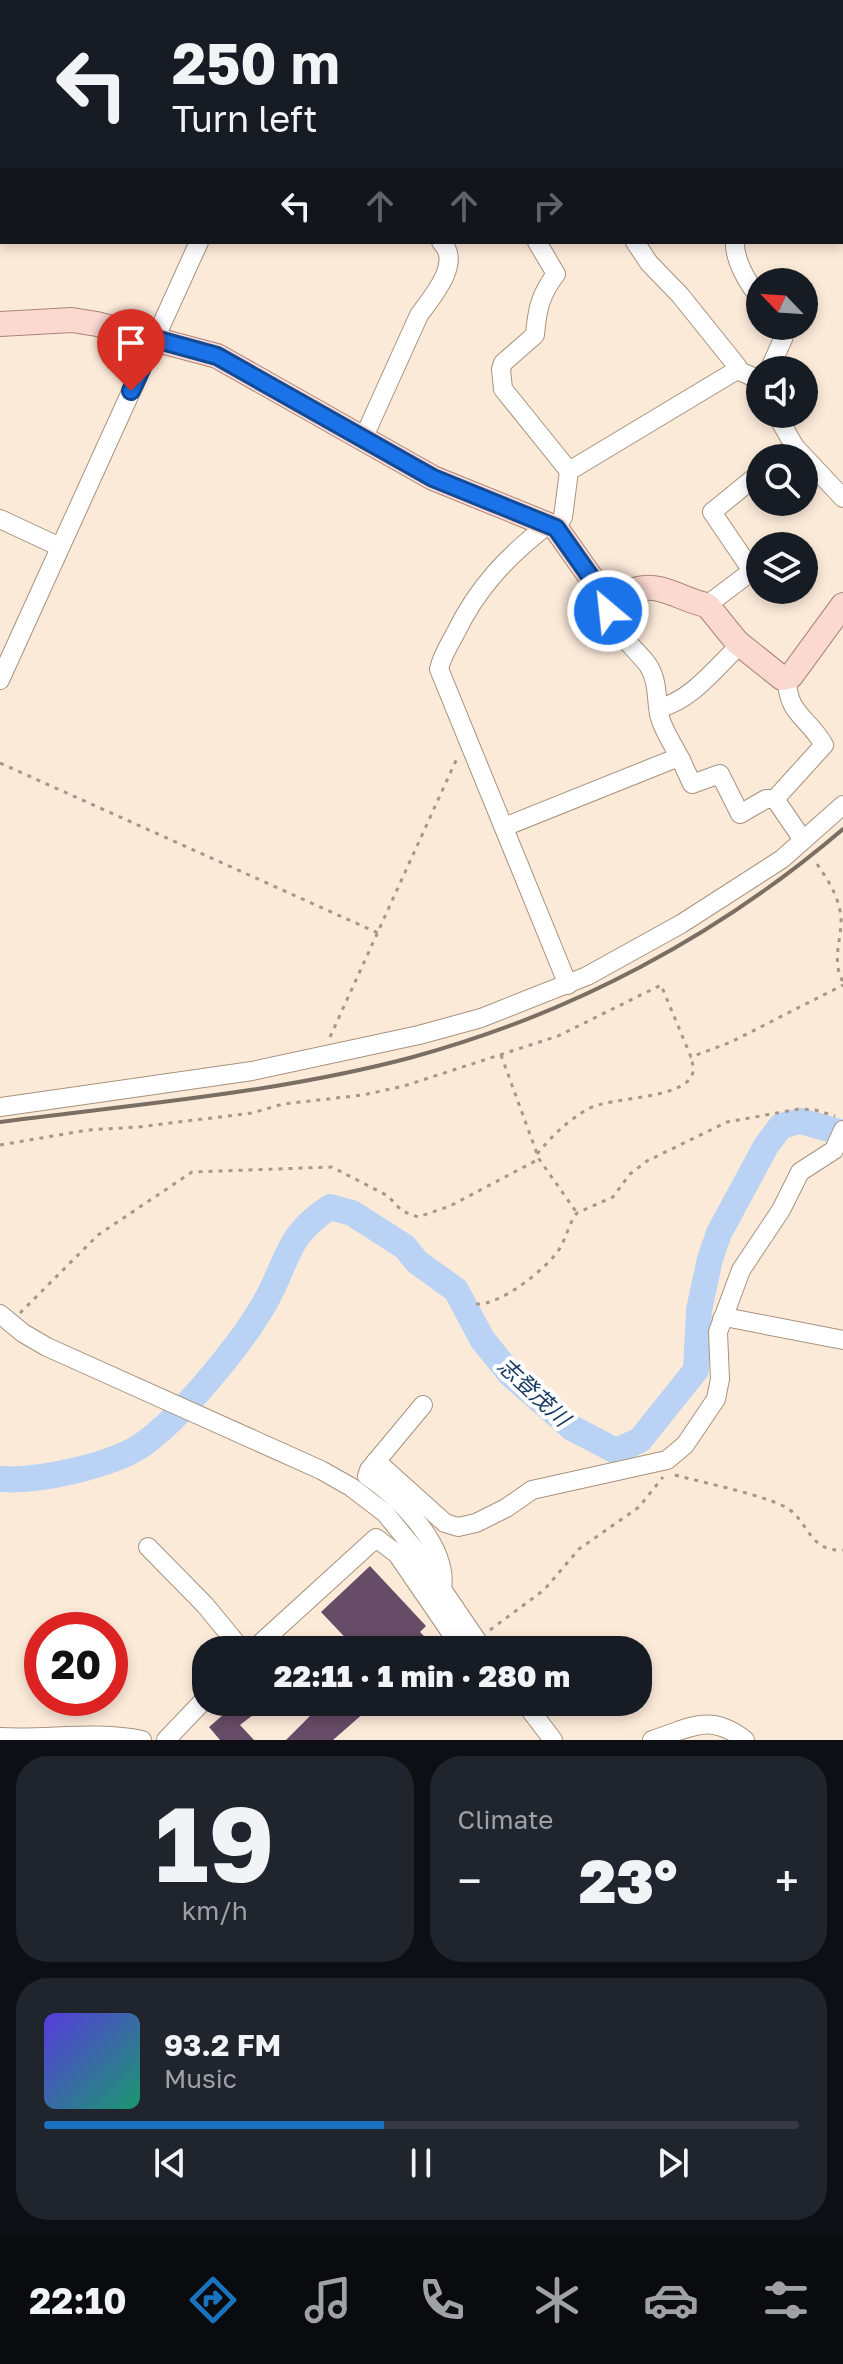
<!DOCTYPE html>
<html lang="en">
<head>
<meta charset="utf-8">
<style>
  body { margin:0; font-family:"Golos Text","Noto Sans JP",sans-serif; background:#20242c; color:#f1f3f6; height:100vh; display:flex; flex-direction:column; font-size:30px; white-space:nowrap }
  * { box-sizing:border-box; margin:0 }
  p { font-size:26px; color:#9ea1a6 }
  .icon { flex:none; width:44px; height:44px; fill:none; stroke:currentColor; stroke-width:2; stroke-linecap:round; stroke-linejoin:round }
  .map { position:relative; height:1740px; overflow:hidden }
  .panel { display:flex; flex-direction:column; gap:16px; padding:16px; background:#0d0f14; flex:1 }
  .panel>* { flex:none }
  .hud { position:absolute; left:0px; top:0px; width:844px; height:244px; box-shadow:0 4px 12px #0003; background:#171b24; color:#f1f3f6; overflow:hidden }
  .needle { width:52px; rotate:295deg }
  .tools { position:absolute; left:746px; top:268px; display:grid; gap:16px }
  .tools a { display:grid; place-items:center; width:72px; height:72px; border-radius:50%; background:#171b24; box-shadow:0 4px 12px #0003; font-size:40px }
  .speed { position:absolute; left:24px; top:1612px; display:flex; gap:16px; font-size:40px; font-weight:700; text-align:center }
  .speed>* { display:grid; place-content:center; width:104px; height:104px; border-radius:50%; background:#171b24; box-shadow:0 4px 12px #0003; line-height:1 }
  .speed .limit { border:12px solid #d22; background:#fff; color:#111 }
  .pin { position:absolute; display:grid; place-items:center; width:68px; height:68px; color:#fff; margin:-82px -34px; border-radius:50% 50% 50% 0; rotate:-45deg; box-shadow:0 0 8px #0007 }
  .pin .icon { rotate:45deg }
  .me { position:absolute; width:88px; margin:-44px; rotate:332deg; stroke-linejoin:round; filter:drop-shadow(0 0 6px #0008) }
  .turn { display:flex; align-items:center; gap:28px; height:168px; padding:0 40px; font-size:36px }
  .turn .icon { width:104px; height:104px; stroke-width:2.5 }
  .turn b { display:block; font-size:56px; line-height:68px }
  .lanes { display:flex; align-items:center; height:76px; padding:0 40px; background:#0003; justify-content:center; gap:40px; direction:ltr }
  .lanes .off { opacity:.35 }
  .big { font-size:60px; font-weight:800; line-height:1.1 }
  .panel .widget { flex:1; display:flex; flex-direction:column; justify-content:center; gap:12px; min-width:0; padding:0 28px; border-radius:32px; background:#20242c }
  .panel .dial { align-items:center; gap:0 }
  .dial b { font-size:104px; line-height:1 }
  .song { display:flex; align-items:center; gap:24px }
  .cover { width:96px; height:96px; border-radius:12px; background:linear-gradient(135deg,hsl(250 70% 55%),hsl(160 70% 35%)) }
  .played { height:8px; border-radius:4px; background:linear-gradient(90deg,#1a72bf 45%,#363941 45%) }
  .keys { display:flex; justify-content:space-around; direction:ltr }
  .heat { display:flex; justify-content:space-between; align-items:center; font-size:44px; direction:ltr }
  .panel .tiles { flex:1; display:grid; gap:16px; grid-template-columns:1fr 1fr }
  .widget:last-child { grid-column:span 2 }
  .trip { position:absolute; left:192px; top:1636px; width:460px; height:80px; border-radius:32px; background:#171b24; box-shadow:0 4px 12px #0003; font-weight:800; line-height:80px; text-align:center }
  .menu { display:flex; height:128px; justify-content:space-around; align-items:center; background:#090b0e; color:#9ea1a6 }
  .menu .icon { width:56px; height:56px }
  .menu .on { color:#1a72bf }
  .menu b { font-size:36px; color:#f1f3f6 }
  .map>svg:first-child { display:block }
  .lines { fill:none; stroke-linecap:round; stroke-linejoin:round }
  .river { stroke:#bad3f4; stroke-width:26 }
  .building { fill:#664c66 }
  .minor-casing { stroke:#a7927e; stroke-width:20 }
  .major-casing { stroke:#ab8478; stroke-width:26 }
  .path { stroke:#a5978a; stroke-width:3; stroke-dasharray:4 6; stroke-linecap:butt }
  .minor { stroke:#fff; stroke-width:18 }
  .major { stroke:#fbd9d1; stroke-width:24 }
  .rail { stroke:#7b6f63; stroke-width:4 }
  .route-casing { stroke:#114b97; stroke-width:20 }
  .route { stroke:#1a73e8; stroke-width:14 }
  .labels { text-anchor:middle; stroke-width:8; stroke-linejoin:round; paint-order:stroke }
  .water-label { font-size:22px; font-style:italic; fill:#163962; stroke:#fff }
</style>
</head>
<body>
<div class="map">
<svg width="843" height="1740" viewBox="0 0 843 1740">
  <rect width="100%" height="100%" fill="#fcead9"/>
  <g class="lines">
    <path class="river" d="M0,1479C37,1482 111,1466 142,1445C181,1418 247,1338 269,1295C290,1254 288,1235 330,1207L352,1213L405,1247L417,1262L456,1290L482,1339L511,1375L572,1428L616,1451L640,1440L696,1370L699,1310L710,1259L719,1233L766,1146L781,1126L800,1121L843,1133"/>
  </g>
  <g class="building">
    <path d="M370,1566L426,1626L420,1632L427,1639L414,1650H357L321,1612Z"/>
    <path d="M238,1702H270L240,1725L254,1740H220L209,1727Z"/>
    <path d="M311,1702H355L365,1712L333,1740H286L317,1709Z"/>
  </g>
  <g class="lines">
    <g class="minor-casing">
      <g id="minor">
        <path d="M303,0V2"/>
        <path d="M764,2L765,0"/>
        <path d="M537,242L556,274C540,295 537,310 535,335L503,363L501,369L503,389L569,471"/>
        <path d="M635,242L649,263L680,295L737,366V370L760,380V383"/>
        <path d="M735,242C734,259 748,285 760,297"/>
        <path d="M769,370L783,339L786,326"/>
        <path d="M776,414L795,447L843,498"/>
        <path d="M363,439L419,315C432,297 463,262 441,242"/>
        <path d="M0,519L60,547"/>
        <path d="M549,524C508,555 477,588 455,634C449,645 442,656 439,669L568,985"/>
        <path d="M556,528L563,517L569,471L737,370"/>
        <path d="M707,605L752,571L712,512L760,473"/>
        <path d="M0,680L199,242"/>
        <path d="M660,708C693,699 715,668 740,645"/>
        <path d="M681,760L692,784L720,774L740,814L766,799H775L824,745C807,716 787,714 787,678"/>
        <path d="M775,799L803,840"/>
        <path d="M504,827L674,759L681,760C674,746 662,729 659,714C656,697 658,680 648,665C635,647 606,627 609,603"/>
        <path d="M0,1107L252,1071L419,1035L481,1018L587,976L681,924L782,859L843,805"/>
        <path d="M0,1314L23,1333L47,1347L321,1470L351,1487L385,1513L416,1551L480,1645"/>
        <path d="M722,1319L730,1318L843,1340"/>
        <path d="M423,1405L369,1470L367,1476C400,1498 449,1547 442,1589"/>
        <path d="M376,1461L445,1523L458,1527L476,1523L506,1508L532,1490L667,1460L685,1445L716,1399L720,1379L718,1332L741,1270L781,1210L800,1172L834,1150L843,1130"/>
        <path d="M148,1547L205,1605L242,1650"/>
        <path d="M253,1650L376,1538L397,1554L458,1643L480,1645L484,1650"/>
        <path d="M524,1702L553,1740"/>
        <path d="M0,1737C47,1740 95,1730 142,1740"/>
        <path d="M166,1740L206,1698"/>
        <path d="M652,1740C690,1728 710,1712 745,1740"/>
      </g>
    </g>
    <g class="major-casing">
      <g id="major">
        <path d="M710,0L713,2"/>
        <path d="M842,79L843,80"/>
        <path d="M0,324L72,320L97,324L217,356L433,478L556,528L609,603C619,599 628,592 638,589C663,583 683,601 707,605L737,642L782,678L791,676L843,605"/>
      </g>
    </g>
    <g class="path">
      <path d="M0,763L378,933"/>
      <path d="M817,864C828,880 839,897 841,917C842,940 831,960 843,982"/>
      <path d="M330,1037L458,756"/>
      <path d="M501,1055L539,1159L577,1213"/>
      <path d="M0,1145L88,1130L138,1127L252,1113L283,1104L363,1095L404,1086L558,1036L661,985L691,1057L731,1042L843,985"/>
      <path d="M537,1154C552,1136 567,1121 588,1109C612,1096 681,1100 692,1075C695,1068 692,1063 691,1057"/>
      <path d="M476,1304C500,1306 548,1268 560,1248C567,1236 569,1223 577,1213L613,1197L630,1174L647,1161L727,1122L799,1109L815,1110L835,1116"/>
      <path d="M20,1313L98,1235L192,1172L332,1167L388,1196L402,1211L418,1217L450,1206L539,1159"/>
      <path d="M675,1475C700,1482 774,1497 790,1510C809,1524 810,1552 843,1550"/>
      <path d="M490,1630L544,1590L579,1549L639,1507L663,1477"/>
    </g>
    <use href="#minor" class="minor"/>
    <use href="#major" class="major"/>
    <path class="rail" d="M0,1122C138,1104 278,1093 413,1057C571,1014 718,936 843,829"/>
  </g>
  <g class="lines">
    <g class="route-casing">
      <path id="route" d="M131,391L155,339L217,356L433,478L556,528L609,603L608,611"/>
    </g>
    <use href="#route" class="route"/>
  </g>
  <g class="labels">
    <g class="water-label">
      <text transform="translate(534 1392) rotate(43)" y="8">志登茂川</text>
    </g>
  </g>
</svg>
<div class="tools">
<a><svg class="needle" viewBox="-14 -14 28 28"><path d="M0-13l5 13h-10z" fill="#e53935"/><path d="M0 13l5-13h-10z" fill="#9ea1a6"/></svg></a>
<a><svg class="icon" aria-label="sound" viewBox="0 0 24 24"><path d="M4 9h4l5-4v14l-5-4H4zM17 9q2 3 0 6"/></svg></a>
<a><svg class="icon" aria-label="search" viewBox="0 0 24 24"><circle cx="10" cy="10" r="6"/><path d="M15 15l6 6"/></svg></a>
<a><svg class="icon" aria-label="layers" viewBox="0 0 24 24"><path d="M12 4l9 5-9 5-9-5zM3 14l9 5 9-5"/></svg></a>
</div>
<div class="speed"><div class="limit">20</div></div>
<div class="pin" style="left:131px;top:391px;background:#d93025"><svg class="icon" aria-label="arrive" viewBox="0 0 24 24"><path d="M6 21V4h12l-3 4 3 4H6"/></svg></div>
<svg class="me" style="left:608px;top:611px" viewBox="-20 -20 40 40"><circle r="17" fill="#1a73e8" stroke="#fff" stroke-width="3"/><path d="M0-11L8 9 0 5-8 9z" fill="#fff"/></svg>
<div class="trip">22:11 · 1 min · 280 m</div>
<div class="hud">
<div class="turn"><svg class="icon" aria-label="left" viewBox="0 0 24 24"><path d="M17 20v-9H6M10 6l-5 5 5 5"/></svg><div><b>250 m</b>Turn left</div></div>
<div class="lanes"><svg class="icon" aria-label="left" viewBox="0 0 24 24"><path d="M17 20v-9H6M10 6l-5 5 5 5"/></svg><svg class="icon off" aria-label="ahead" viewBox="0 0 24 24"><path d="M12 20V5M6 11l6-6 6 6"/></svg><svg class="icon off" aria-label="ahead" viewBox="0 0 24 24"><path d="M12 20V5M6 11l6-6 6 6"/></svg><svg class="icon off" aria-label="right" viewBox="0 0 24 24"><path d="M7 20v-9h11M14 6l5 5-5 5"/></svg></div>
</div>
</div>
<section class="panel">
<div class="tiles">
<div class="widget dial"><b>19</b><p>km/h</p></div>
<div class="widget"><p>Climate</p>
<div class="heat"><a>−</a><b class="big">23°</b><a>+</a></div>
</div>
<div class="widget">
<div class="song"><i class="cover"></i><div><b>93.2 FM</b><p>Music</p></div></div>
<div class="played"></div>
<div class="keys"><svg class="icon" aria-label="previous" viewBox="0 0 24 24"><path d="M18 5L8 12l10 7zM5 5v14"/></svg><svg class="icon" aria-label="pause" viewBox="0 0 24 24"><path d="M8 5v14M16 5v14"/></svg><svg class="icon" aria-label="next" viewBox="0 0 24 24"><path d="M6 5l10 7-10 7zM19 5v14"/></svg></div>
</div>
</div>
</section>
<nav class="menu">
<b>22:10</b>
<svg class="icon on" aria-label="directions" viewBox="0 0 24 24"><path d="M12 3l9 9-9 9-9-9zM9 14v-3h6M13 9l2 2-2 2"/></svg>
<svg class="icon" aria-label="music" viewBox="0 0 24 24"><path d="M9 18V5l10-2v13"/><circle cx="6" cy="18" r="3"/><circle cx="16" cy="16" r="3"/></svg>
<svg class="icon" aria-label="phone" viewBox="0 0 24 24"><path d="M5 4h4l2 5-3 2q2 4 5 5l2-3 5 2v4C11 20 4 13 5 4z"/></svg>
<svg class="icon" aria-label="climate" viewBox="0 0 24 24"><path d="M12 3v18M4 7l16 10M4 17L20 7"/></svg>
<svg class="icon" aria-label="car" viewBox="0 0 24 24"><path d="M5 17H2v-5l4-1 3-4h7l3 4 3 1v5h-3M9 17h6M6 11h13"/><circle cx="7" cy="17" r="2"/><circle cx="17" cy="17" r="2"/></svg>
<svg class="icon" aria-label="filters" viewBox="0 0 24 24"><path d="M4 7h16M4 17h16"/><circle cx="9" cy="7" r="2"/><circle cx="15" cy="17" r="2"/></svg>
</nav>
</body>
</html>
